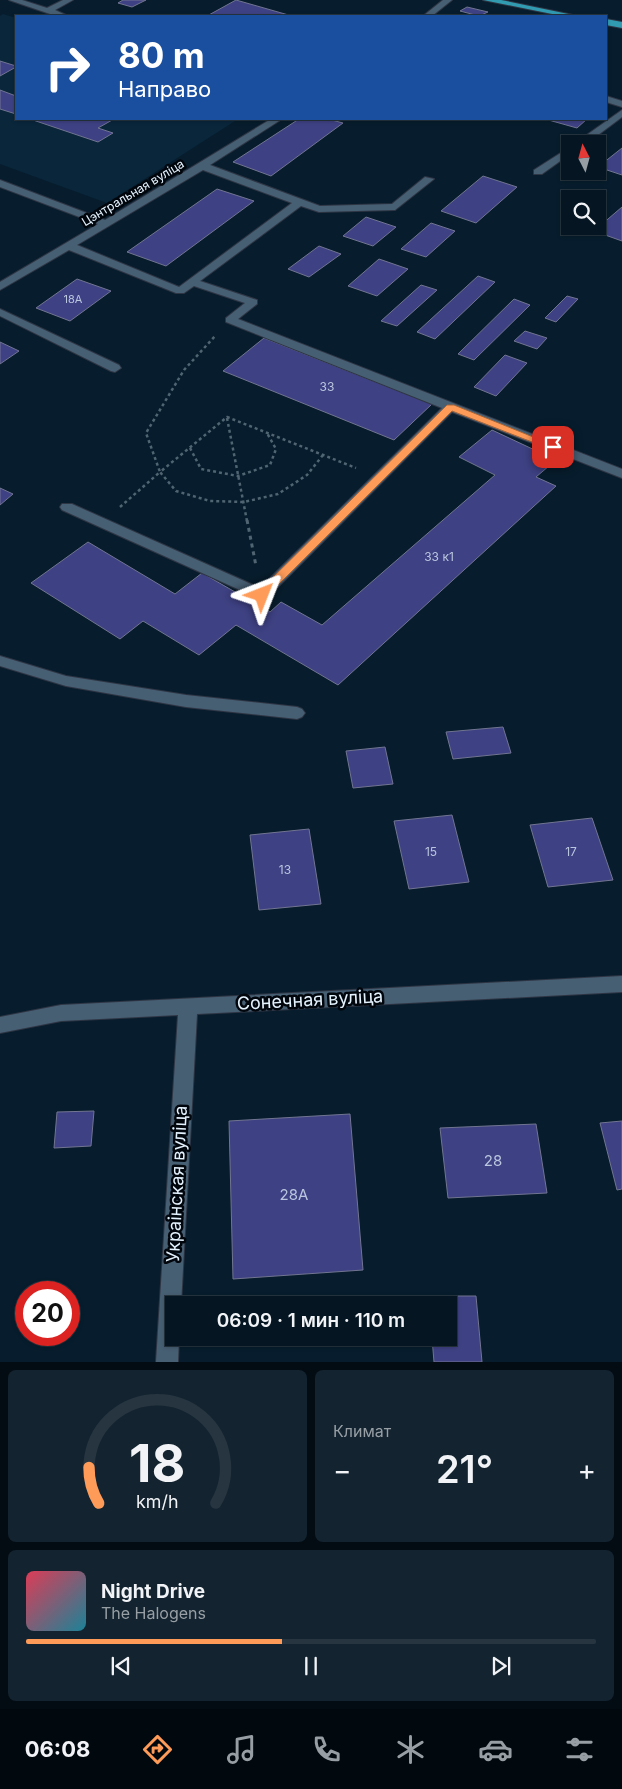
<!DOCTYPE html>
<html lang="ru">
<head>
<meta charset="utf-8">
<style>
  body { margin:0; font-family:Inter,sans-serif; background:#13232f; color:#f1f3f6; height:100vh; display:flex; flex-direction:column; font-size:19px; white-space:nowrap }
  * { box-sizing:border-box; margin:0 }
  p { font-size:16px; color:#979fa5 }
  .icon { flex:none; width:28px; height:28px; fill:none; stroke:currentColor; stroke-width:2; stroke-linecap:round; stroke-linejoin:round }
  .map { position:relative; height:1362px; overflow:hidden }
  .drawer { display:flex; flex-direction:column; gap:8px; padding:8px; background:#030c13; flex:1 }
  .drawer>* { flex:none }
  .guide { position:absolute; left:15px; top:15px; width:592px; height:105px; border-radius:0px; box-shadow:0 1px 4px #0004,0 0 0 1px #263540; background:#1a4fa0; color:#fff; overflow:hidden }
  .needle { width:32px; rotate:354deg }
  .tools { position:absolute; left:561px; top:135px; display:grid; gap:10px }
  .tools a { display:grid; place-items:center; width:45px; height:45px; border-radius:0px; background:#051622; box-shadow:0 1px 4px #0004,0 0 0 1px #263540; font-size:25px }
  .speed { position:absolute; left:15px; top:1281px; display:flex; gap:10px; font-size:25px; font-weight:700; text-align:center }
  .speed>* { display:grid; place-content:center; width:65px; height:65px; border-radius:50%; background:#051622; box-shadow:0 1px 4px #0004,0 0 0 1px #263540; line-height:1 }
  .speed .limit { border:8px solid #d22; background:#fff; color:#111 }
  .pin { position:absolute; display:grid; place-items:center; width:42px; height:42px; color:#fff; margin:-21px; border-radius:10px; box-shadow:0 2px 8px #0006 }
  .me { position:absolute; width:55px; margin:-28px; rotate:45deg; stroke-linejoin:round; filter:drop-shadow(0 0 4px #0008) }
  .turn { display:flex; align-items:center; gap:18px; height:105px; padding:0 20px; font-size:22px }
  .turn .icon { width:65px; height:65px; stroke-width:2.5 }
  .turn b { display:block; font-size:35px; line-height:42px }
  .big { font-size:38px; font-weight:600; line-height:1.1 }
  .drawer .card { flex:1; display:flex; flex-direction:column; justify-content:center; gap:8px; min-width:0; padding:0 18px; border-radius:8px; background:#13232f }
  .drawer .dial { align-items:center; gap:0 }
  .dial svg { height:130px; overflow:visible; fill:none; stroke:#263540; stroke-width:7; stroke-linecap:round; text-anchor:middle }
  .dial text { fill:#f1f3f6; stroke:none }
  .song { display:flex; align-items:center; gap:15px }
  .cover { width:60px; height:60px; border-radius:8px; background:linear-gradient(135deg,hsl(350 70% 55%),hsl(190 70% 35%)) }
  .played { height:5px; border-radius:2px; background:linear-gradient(90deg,#fe9b59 45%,#263540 45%) }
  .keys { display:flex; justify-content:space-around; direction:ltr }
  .heat { display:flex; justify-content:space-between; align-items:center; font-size:28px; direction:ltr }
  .drawer .tiles { flex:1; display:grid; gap:8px; grid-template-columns:1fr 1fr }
  .card:last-child { grid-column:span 2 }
  .trip { position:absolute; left:165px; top:1296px; width:292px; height:50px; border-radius:0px; background:#051622; box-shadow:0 1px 4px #0004,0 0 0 1px #263540; font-weight:600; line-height:50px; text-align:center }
  .menu { display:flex; height:80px; justify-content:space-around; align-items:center; background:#02090e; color:#979fa5 }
  .menu .icon { width:35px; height:35px }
  .menu .current { color:#fe9b59 }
  .menu b { font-size:22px; color:#f1f3f6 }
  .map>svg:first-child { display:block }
  .built { fill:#09263b }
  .building { fill:#3e4183; stroke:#717591 }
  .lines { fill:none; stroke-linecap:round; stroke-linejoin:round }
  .minor-casing { stroke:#2e3544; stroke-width:2 }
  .major-casing { stroke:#2e3544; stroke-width:2 }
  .path-far1 { stroke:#506472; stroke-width:2.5; stroke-dasharray:3 3; stroke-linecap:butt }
  .path { stroke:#506472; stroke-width:3; stroke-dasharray:4 4; stroke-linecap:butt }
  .minor { fill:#475f73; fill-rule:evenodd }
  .major { fill:#319bb2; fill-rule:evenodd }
  .route { fill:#fe9b59; stroke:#a5653a }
  .labels { text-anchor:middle; stroke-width:5; stroke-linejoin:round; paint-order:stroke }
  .far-number-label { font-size:11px; fill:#bac6df }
  .far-street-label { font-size:12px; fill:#e4f2fe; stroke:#01060d }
  .number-label { font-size:12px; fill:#bac6df }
  .near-number-label { font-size:15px; fill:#bac6df }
  .near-street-label { font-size:18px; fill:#e4f2fe; stroke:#01060d }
</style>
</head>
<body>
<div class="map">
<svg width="622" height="1362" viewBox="0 0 622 1362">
  <rect width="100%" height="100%" fill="#071d2d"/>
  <path class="built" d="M3,14L16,18V119H238L107,203L0,164V16Z"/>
  <g class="building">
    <path d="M123,0H146L132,7L118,3Z"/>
    <path d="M236,0L292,16H207Z"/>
    <path d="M467,7L488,12L479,16L460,11Z"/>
    <path d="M0,61L16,66V67L0,76Z"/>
    <path d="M0,90L16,96V114L0,109Z"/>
    <path d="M30,119H114L98,128L113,133L98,142Z"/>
    <path d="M299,119H328L343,123L271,176L233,162Z"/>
    <path d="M545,119H587L577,128Z"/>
    <path d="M622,148V175L598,167Z"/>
    <path d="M483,176L517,187L476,223L441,211Z"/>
    <path d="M217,189L254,201L166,266L127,252Z"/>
    <path d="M622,207V241L594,231Z"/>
    <path d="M366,217L396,227L373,246L343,236Z"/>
    <path d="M431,223L455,231L426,257L401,249Z"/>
    <path d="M319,246L341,254L309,277L288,269Z"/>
    <path d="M379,259L408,269L377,296L348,286Z"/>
    <path d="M478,276L495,282L435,339L417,332Z"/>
    <path d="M77,279L111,291L70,321L36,308Z"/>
    <path d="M421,285L437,290L397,326L381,321Z"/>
    <path d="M567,296L578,299L556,322L545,318Z"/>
    <path d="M514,299L530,305L474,360L458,354Z"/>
    <path d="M525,331L547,338L537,349L514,341Z"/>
    <path d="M264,338L432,404L394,440L223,371Z"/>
    <path d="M0,342L19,351L0,364Z"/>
    <path d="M505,355L527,363L496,396L474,387Z"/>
    <path d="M492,430L556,460L536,477L556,486L338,685L236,625L199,655L143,621L120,639L31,583L88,542L175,594L202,573L270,612L281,602L322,625L495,475L459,457Z"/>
    <path d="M0,488L13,494L0,505Z"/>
    <path d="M503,727L511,753L453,759L446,732Z"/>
    <path d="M385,747L393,784L353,788L346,751Z"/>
    <path d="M452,815L469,882L409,889L394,821Z"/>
    <path d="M592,818L613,880L548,887L530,825Z"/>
    <path d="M309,829L321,904L259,910L250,835Z"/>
    <path d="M94,1111L91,1146L54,1148L57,1112Z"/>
    <path d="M350,1114L363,1270L233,1279L229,1121Z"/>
    <path d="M622,1121V1189L617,1190L600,1123Z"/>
    <path d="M536,1124L547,1193L448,1198L440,1128Z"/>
    <path d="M429,1296H476L482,1362H434L432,1338H449V1305H430Z"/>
  </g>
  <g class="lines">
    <g class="minor-casing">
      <g id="minor">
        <path d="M9,0H22L47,8L63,0H73L55,10L68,16H56Z"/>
        <path d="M443,0H452L432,16H423Z"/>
        <path d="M606,96L622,101V107L606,102Z"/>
        <path d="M622,110V117L586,144H574Z"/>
        <path d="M271,119H282L210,165L320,206L392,204L425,177L434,179L395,210L319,212L301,206L200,281L257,300V304L238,319L622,469V478L452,412L267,598L262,600L62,510L60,507L62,504H72L260,588L442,408L226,322V318L245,303L194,286L184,293H176L69,250L0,290V282L98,224L0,187V180L105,220ZM203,170L292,203L179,287L77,245Z"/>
        <path d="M570,147V154L542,174H534V170Z"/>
        <path d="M0,309L119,365L121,368L115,372L111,371L0,316Z"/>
        <path d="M0,656L66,676L186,695L297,707L302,709L305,713L302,717L297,719L186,707L66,686L0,666Z"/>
        <path d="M622,976V992L197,1014L181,1305H174V1338H179L178,1362H156L178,1015L61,1021L0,1033V1017L61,1005Z"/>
      </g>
    </g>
    <g class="major-casing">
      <g id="major">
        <path d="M483,0H501L578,16H562Z"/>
        <path d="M606,19L622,22V28L606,25Z"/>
      </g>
    </g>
    <g class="path-far1">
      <path d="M227,418L247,521"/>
      <path d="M190,448L201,469L238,476L270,465L276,449L267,433"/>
      <path d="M323,455L307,475L278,494L244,502L210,501L176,491L160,472L227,417L356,468"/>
      <path d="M120,507L160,472L146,433L184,370L216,335"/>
    </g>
    <path class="path" d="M247,520L256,566"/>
    <use href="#minor" class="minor"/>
    <use href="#major" class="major"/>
  </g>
  <path class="route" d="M447,405H454L558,447L550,449L452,411L266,597H258V592Z"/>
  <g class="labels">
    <g class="far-number-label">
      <text x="73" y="303">18А</text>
    </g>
    <g class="far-street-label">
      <text transform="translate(133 193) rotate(-31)" y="4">Цэнтральная вуліца</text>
    </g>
    <g class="number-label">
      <text x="327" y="391">33</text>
      <text x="439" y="561">33 к1</text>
      <text x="431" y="856">15</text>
      <text x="571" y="856">17</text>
      <text x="285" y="874">13</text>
    </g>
    <g class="near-number-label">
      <text x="493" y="1166">28</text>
      <text x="294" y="1200">28А</text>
    </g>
    <g class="near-street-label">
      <text transform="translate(310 1000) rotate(-3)" y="6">Сонечная вуліца</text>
      <text transform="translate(177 1184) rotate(-87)" y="6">Украінская вуліца</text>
    </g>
  </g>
</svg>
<div class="tools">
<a><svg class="needle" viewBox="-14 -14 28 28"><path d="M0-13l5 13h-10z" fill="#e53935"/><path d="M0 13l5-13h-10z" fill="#979fa5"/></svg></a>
<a><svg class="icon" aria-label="search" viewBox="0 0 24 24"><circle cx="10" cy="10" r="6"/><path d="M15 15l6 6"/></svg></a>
</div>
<div class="speed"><div class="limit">20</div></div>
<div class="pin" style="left:553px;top:447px;background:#d93025"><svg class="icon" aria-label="arrive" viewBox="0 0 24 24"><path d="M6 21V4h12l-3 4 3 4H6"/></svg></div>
<svg class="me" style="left:262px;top:595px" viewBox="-20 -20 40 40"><path d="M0-17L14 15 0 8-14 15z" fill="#fe9b59" stroke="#fff" stroke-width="4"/></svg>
<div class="trip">06:09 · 1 мин · 110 m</div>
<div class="guide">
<div class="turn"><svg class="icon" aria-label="right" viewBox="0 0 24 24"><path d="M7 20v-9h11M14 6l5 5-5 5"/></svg><div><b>80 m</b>Направо</div></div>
</div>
</div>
<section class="drawer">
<div class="tiles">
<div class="card dial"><svg viewBox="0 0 100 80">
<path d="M14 69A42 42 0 1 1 86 69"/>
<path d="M14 69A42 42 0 0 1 8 47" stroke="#fe9b59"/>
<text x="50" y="56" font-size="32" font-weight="700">18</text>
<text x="50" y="72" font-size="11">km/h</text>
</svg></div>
<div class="card"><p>Климат</p>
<div class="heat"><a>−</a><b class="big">21°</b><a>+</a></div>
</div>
<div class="card">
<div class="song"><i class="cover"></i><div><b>Night Drive</b><p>The Halogens</p></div></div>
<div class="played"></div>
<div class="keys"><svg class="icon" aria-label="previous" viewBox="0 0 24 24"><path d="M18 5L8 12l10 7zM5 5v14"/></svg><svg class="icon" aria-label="pause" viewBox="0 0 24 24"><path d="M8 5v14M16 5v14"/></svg><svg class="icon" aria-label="next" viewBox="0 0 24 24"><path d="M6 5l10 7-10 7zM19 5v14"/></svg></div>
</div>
</div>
</section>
<nav class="menu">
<b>06:08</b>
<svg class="icon current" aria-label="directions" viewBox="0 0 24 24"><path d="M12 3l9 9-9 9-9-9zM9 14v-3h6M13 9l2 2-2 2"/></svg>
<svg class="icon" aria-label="music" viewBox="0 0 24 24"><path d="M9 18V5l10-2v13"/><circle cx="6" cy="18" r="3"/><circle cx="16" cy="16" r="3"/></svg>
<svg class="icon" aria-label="phone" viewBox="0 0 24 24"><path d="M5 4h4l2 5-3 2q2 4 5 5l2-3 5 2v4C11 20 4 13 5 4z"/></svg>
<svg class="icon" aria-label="climate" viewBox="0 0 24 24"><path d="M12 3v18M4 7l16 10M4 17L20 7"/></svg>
<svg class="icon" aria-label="car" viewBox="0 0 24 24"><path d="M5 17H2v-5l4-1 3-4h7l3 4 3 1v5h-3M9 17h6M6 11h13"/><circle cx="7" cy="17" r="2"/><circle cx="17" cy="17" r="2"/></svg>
<svg class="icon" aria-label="filters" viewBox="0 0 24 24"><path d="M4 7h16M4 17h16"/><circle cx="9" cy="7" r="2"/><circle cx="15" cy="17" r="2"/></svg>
</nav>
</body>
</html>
